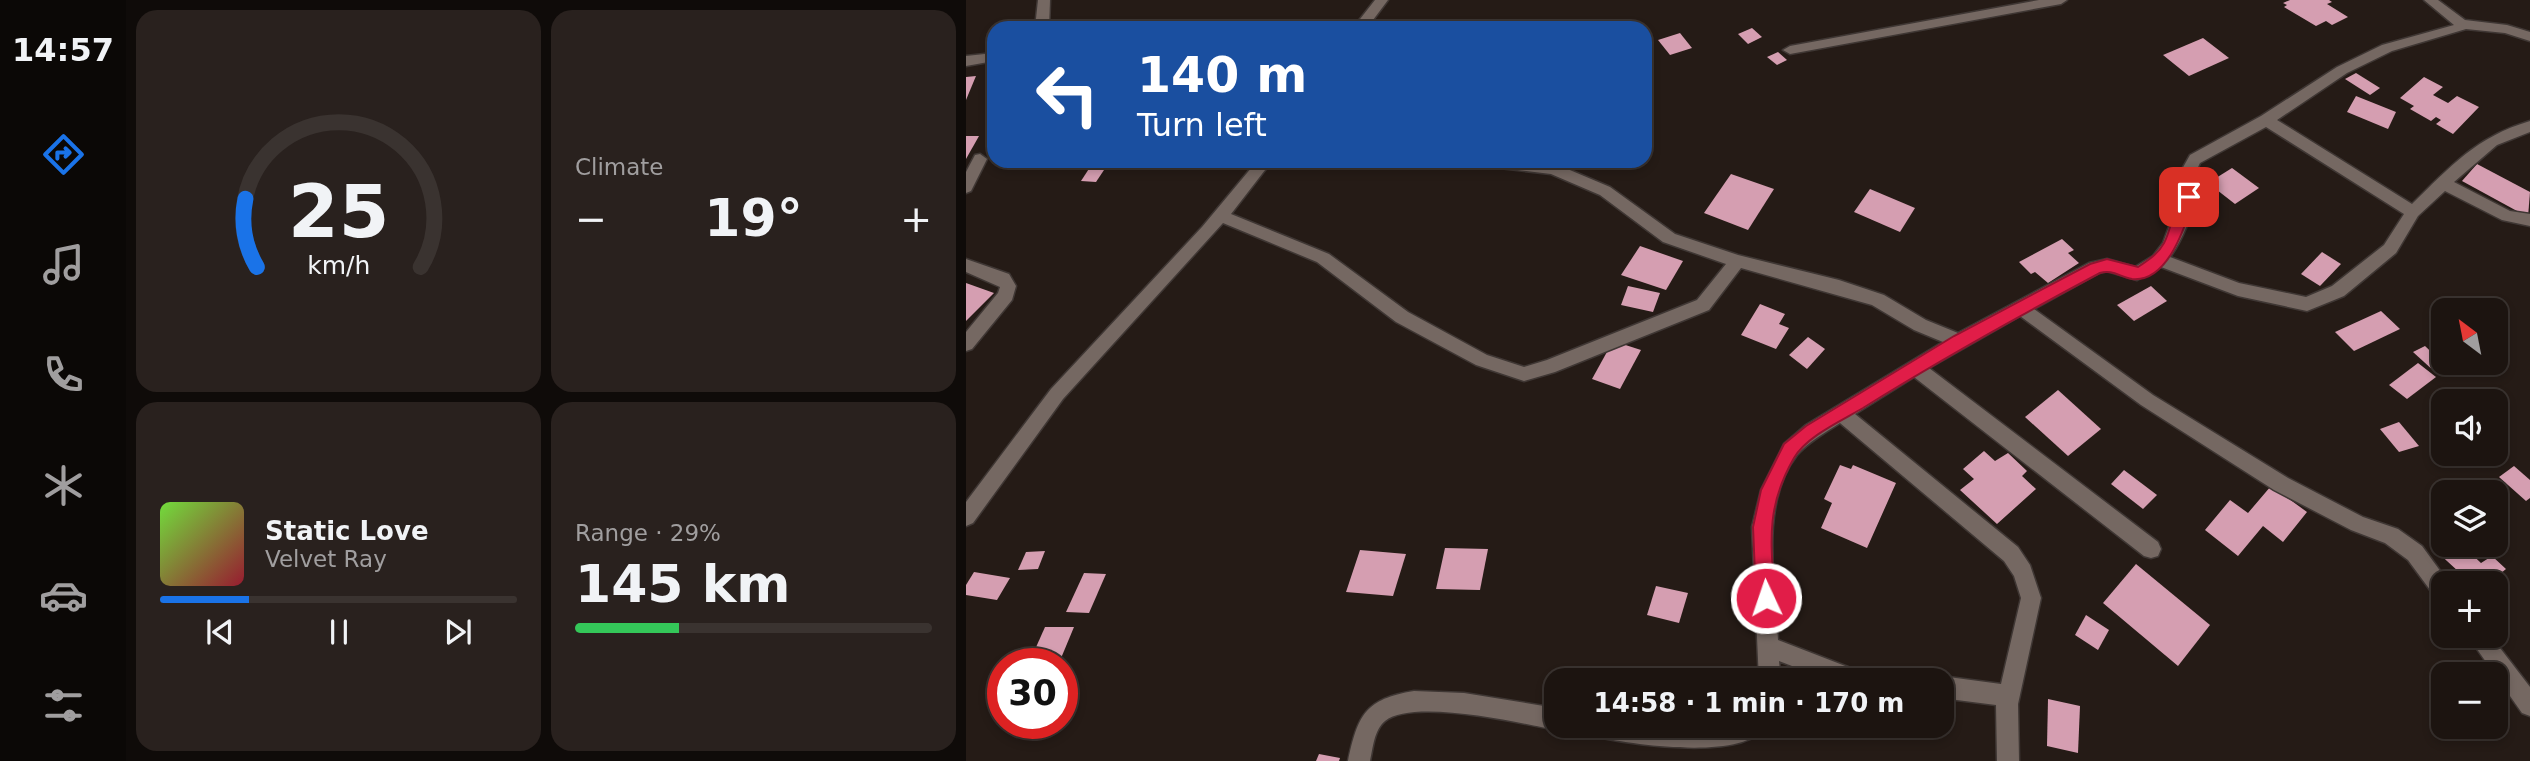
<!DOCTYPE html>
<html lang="en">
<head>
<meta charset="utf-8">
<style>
  body { margin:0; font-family:"DejaVu Sans",sans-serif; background:#29211e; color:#f1f3f6; height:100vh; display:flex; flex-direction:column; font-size:26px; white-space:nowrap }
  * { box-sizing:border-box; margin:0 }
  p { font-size:23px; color:#a09e9f }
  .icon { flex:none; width:38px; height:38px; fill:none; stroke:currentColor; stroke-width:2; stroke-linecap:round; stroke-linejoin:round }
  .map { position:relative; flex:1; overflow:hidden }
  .side { display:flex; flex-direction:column; gap:10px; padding:10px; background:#0f0b09; width:840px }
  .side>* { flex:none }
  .hud { position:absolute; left:21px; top:21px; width:665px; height:147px; border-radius:21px; box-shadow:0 4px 10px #0003,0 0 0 2px #3a3330; background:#1a4fa0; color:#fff; overflow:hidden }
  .needle { width:46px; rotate:328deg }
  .controls { position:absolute; left:1465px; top:298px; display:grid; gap:14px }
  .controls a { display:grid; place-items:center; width:77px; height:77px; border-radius:14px; background:#1c1410; box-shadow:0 4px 10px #0003,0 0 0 2px #3a3330; font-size:35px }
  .speed { position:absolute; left:21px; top:648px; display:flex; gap:14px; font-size:35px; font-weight:700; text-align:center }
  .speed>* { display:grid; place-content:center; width:91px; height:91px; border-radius:50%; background:#1c1410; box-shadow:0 4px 10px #0003,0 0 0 2px #3a3330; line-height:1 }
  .speed .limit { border:10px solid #d22; background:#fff; color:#111 }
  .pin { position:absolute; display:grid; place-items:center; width:60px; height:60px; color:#fff; margin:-30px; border-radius:14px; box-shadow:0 4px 10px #0006 }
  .me { position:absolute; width:77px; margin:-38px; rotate:357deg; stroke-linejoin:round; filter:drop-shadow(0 0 5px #0008) }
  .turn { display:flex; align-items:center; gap:24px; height:147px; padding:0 35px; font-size:32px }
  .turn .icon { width:91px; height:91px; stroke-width:2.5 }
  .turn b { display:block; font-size:49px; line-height:60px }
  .big { font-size:52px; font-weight:700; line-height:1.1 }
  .side .widget { flex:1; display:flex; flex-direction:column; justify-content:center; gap:10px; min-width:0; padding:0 24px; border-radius:21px; background:#29211e }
  .side .dial { align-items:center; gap:0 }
  .dial svg { height:182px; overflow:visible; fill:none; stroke:#3a3330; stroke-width:7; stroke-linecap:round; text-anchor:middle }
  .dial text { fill:#f1f3f6; stroke:none }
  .song { display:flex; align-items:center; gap:21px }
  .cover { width:84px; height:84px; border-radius:10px; background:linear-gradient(135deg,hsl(100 70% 55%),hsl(350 70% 35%)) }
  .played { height:7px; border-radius:4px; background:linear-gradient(90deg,#1a73e8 25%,#3a3330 25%) }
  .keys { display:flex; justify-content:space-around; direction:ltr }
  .heat { display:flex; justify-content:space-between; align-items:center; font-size:38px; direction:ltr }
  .charge { height:10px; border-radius:5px; background:linear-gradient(90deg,#34c759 29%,#3a3330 0) }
  .side .tiles { flex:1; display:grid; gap:10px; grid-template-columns:repeat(2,1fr) }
  .trip { position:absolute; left:578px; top:668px; width:410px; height:70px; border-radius:21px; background:#1c1410; box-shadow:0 4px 10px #0003,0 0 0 2px #3a3330; font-weight:700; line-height:70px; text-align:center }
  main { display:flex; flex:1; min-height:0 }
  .dock { display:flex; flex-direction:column; width:126px; justify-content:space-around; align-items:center; background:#0b0806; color:#a09e9f }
  .dock .icon { width:49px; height:49px }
  .dock .selected { color:#1a73e8 }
  .dock b { font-size:32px; color:#f1f3f6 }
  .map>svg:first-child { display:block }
  .building { fill:#d59eb1 }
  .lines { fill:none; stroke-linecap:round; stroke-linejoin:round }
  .minor-casing { stroke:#3f3734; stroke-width:3 }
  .minor { fill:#756862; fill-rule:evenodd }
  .route { fill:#e11d48; stroke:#92132f; stroke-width:2 }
</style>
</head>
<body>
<main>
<nav class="dock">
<b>14:57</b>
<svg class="icon selected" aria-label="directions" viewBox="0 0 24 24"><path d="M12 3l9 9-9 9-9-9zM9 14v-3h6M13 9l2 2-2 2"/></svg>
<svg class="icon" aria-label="music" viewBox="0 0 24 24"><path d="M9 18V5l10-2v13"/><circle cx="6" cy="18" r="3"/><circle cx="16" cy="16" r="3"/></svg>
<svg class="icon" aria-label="phone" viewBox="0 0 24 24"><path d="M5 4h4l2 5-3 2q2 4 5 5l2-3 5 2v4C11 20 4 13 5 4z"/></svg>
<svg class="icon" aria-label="climate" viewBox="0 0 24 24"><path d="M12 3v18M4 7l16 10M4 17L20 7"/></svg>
<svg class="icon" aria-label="car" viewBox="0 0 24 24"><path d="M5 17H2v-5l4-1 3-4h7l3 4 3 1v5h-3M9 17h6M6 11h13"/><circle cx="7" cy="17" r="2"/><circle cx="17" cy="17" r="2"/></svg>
<svg class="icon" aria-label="filters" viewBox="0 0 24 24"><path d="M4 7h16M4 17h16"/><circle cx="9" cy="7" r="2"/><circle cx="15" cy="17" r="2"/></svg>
</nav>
<section class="side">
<div class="tiles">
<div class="widget dial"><svg viewBox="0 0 100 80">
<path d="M14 69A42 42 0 1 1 86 69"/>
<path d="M14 69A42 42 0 0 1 9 39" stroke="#1a73e8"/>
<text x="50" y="56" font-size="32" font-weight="700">25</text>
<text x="50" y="72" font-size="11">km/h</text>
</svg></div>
<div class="widget"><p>Climate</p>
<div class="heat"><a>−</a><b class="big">19°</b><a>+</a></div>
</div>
<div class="widget">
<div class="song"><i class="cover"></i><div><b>Static Love</b><p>Velvet Ray</p></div></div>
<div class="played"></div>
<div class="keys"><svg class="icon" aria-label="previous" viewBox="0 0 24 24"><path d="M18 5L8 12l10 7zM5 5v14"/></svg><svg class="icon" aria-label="pause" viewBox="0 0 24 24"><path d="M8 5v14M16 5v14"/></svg><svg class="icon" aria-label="next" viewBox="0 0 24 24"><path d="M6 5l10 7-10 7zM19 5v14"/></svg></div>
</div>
<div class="widget"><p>Range · 29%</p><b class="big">145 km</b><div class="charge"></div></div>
</div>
</section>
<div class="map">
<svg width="1564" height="761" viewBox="0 0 1564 761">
  <rect width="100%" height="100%" fill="#251b16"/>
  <g class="building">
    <path d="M1324,0H1363L1366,2L1361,4L1382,17L1366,25L1360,21L1350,26L1318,7L1321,5L1317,3Z"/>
    <path d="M487,21L489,28H458V27Z"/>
    <path d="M786,28L796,37L782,44L772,34Z"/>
    <path d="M714,33L726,48L704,55L692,40Z"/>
    <path d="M1237,38L1263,58L1223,76L1197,55Z"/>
    <path d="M812,52L821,60L811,65L801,57Z"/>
    <path d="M1390,73L1414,88L1404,95L1379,79Z"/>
    <path d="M10,76L0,100V77Z"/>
    <path d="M1458,77L1477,87L1467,95L1482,103L1491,96L1513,107L1487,134L1470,124L1475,120L1470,117L1465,121L1444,109L1448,106L1434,98Z"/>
    <path d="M1390,96L1430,112L1422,129L1381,112Z"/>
    <path d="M0,136H13L0,159Z"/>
    <path d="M128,161H144L130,182L115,181Z"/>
    <path d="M1511,164L1564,192L1562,217L1496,181Z"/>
    <path d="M1266,168L1293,188L1269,204L1242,183Z"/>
    <path d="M765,174L808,189L782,230L738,213Z"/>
    <path d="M904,189L949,208L934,232L888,212Z"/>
    <path d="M1096,239L1108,250L1102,253L1113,263L1082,283L1069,272L1065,274L1053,262Z"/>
    <path d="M674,246L717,261L700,290L655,275Z"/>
    <path d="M1356,252L1375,264L1354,286L1335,274Z"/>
    <path d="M0,283L28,293L0,321Z"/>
    <path d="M662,286L694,293L687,312L655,305Z"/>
    <path d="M1185,286L1201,301L1168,321L1151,305Z"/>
    <path d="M794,304L819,314L813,324L823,328L810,349L775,335Z"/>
    <path d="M1415,311L1434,329L1388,351L1369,332Z"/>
    <path d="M842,337L859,349L841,369L823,355Z"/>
    <path d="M647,341L675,350L654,389L626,379Z"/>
    <path d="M1459,346L1480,366L1469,372L1447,352Z"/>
    <path d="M1452,363L1470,377L1441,399L1423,385Z"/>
    <path d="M1092,390L1135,429L1102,456L1059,417Z"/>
    <path d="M1433,422L1453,446L1433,452L1414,429Z"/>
    <path d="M1018,451L1029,461L1042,453L1061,471L1056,476L1070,489L1031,524L994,490L1008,479L997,469Z"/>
    <path d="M874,465L885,469L887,465L930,483L901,548L855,528L866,503L858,499Z"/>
    <path d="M1548,466L1564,480V498L1560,501L1533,477Z"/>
    <path d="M1158,470L1191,495L1177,509L1145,484Z"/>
    <path d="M1504,478L1517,492H1487L1483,488Z"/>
    <path d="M1305,486L1341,512L1317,542L1297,526L1272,556L1239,530L1264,500L1282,513Z"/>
    <path d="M1530,506L1543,521L1530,527Z"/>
    <path d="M1476,544H1495L1515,563L1526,556L1540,569L1524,582L1519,577L1513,583H1505L1469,550Z"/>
    <path d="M479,548L522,549L514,590L470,589Z"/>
    <path d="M394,550L440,554L427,596L380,592Z"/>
    <path d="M79,551L72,569L52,570L60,552Z"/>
    <path d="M1170,564L1244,625L1212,666L1137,603Z"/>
    <path d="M8,572L44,578L31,600L0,595V585Z"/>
    <path d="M118,573L140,574L123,613L100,612Z"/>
    <path d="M690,586L722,593L713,623L681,615Z"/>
    <path d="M1120,615L1143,630L1132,650L1109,635Z"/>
    <path d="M79,627H108L93,663H63Z"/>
    <path d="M1082,699L1114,706L1112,753L1081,746Z"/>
    <path d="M353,754L374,758L373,761H350Z"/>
  </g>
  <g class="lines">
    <g class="minor-casing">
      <g id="minor">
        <path d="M72,0H84L83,28H69Z"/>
        <path d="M409,0H422L401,28H387Z"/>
        <path d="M1073,0H1101L1095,4L824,54L817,50L824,46Z"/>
        <path d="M1458,0H1472L1499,20L1541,25L1564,32V41L1539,33L1500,29L1426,51L1381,73L1311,120L1446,204C1485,166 1510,137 1564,121V132L1531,145L1488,182L1544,211L1564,214V226L1536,220L1479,191L1452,216L1430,253L1378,296L1341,311L1272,296L1195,267L1171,280L1141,271L1133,273L1068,309L1187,395L1322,478L1397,517L1432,529L1456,546L1483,583H1477V601L1470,598L1442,560L1419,543L1385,530L1308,490L1175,405L1054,316L963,368L1192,542L1195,549L1192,556L1185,558L1178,556L948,377L889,414L1052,547L1064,565L1075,598L1052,704L1053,761H1031L1030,705L975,698V681H967L975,676L1035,684L1055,598L1048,576L1038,561L874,423C860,432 842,442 831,455C793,503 809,584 812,640L900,674L903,681H865L813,661L815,681H793L786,527L795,490L818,444L840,425L977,342L948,330L906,305L775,268L743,310L589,372L558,381L510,365L430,322L351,262L257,223L97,399L7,523L0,526V502L85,389L236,227L291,161H306L265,214L363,254L442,312L521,355L558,367L581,360L731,300L760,264L697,242L634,195L585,174L516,166L509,161H564L592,165L644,187L709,234L772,255L873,280L918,295L960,320L992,333L1123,263L1141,259L1169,267L1187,256L1197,243L1214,196L1215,171L1224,155L1295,116L1371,67L1416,45L1488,25ZM1300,127L1438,214L1418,245L1366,286L1340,297L1273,283L1204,257C1215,242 1227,215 1230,195C1231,183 1228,174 1234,163Z"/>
        <path d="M28,53V61L0,66V56Z"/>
        <path d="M14,154L21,159L5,191L0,193V172L9,155Z"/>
        <path d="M0,259L43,274L50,286L46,300L6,349L0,351V332L32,293L34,287L0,272Z"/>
        <path d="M1501,635H1524L1564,687V716L1556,713Z"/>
        <path d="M448,691L498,693L590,708V726H598L590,730C555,723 447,698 419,721C408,730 407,748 404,761H382C392,715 399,699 448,691Z"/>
        <path d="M620,726H685L737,732L758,731L771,726H800C779,761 670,745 631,737L623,734Z"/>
      </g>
    </g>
    <use href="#minor" class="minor"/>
  </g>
  <path class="route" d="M1223,191L1229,197C1220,223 1203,283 1166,279C1154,277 1146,269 1134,273C1053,316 974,360 897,408C875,421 841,436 828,458C799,508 805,544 809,598L806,605L800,607L793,605L790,598L787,527L795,490L818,444L840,426L988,336L1124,264L1141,259L1172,267C1182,260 1192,254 1198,243C1206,229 1208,198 1223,191Z"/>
</svg>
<div class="controls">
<a><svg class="needle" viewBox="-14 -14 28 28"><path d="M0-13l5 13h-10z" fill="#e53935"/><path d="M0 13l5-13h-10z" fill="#a09e9f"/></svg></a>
<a><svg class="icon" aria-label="sound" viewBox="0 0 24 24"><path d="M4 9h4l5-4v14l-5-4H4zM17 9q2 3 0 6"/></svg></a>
<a><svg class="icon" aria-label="layers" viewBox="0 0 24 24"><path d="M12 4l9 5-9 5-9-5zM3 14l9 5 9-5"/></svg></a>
<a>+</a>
<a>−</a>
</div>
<div class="speed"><div class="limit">30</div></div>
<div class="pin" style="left:1223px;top:197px;background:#d93025"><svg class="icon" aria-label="arrive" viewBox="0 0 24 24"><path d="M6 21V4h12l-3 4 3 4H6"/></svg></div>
<svg class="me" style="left:800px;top:598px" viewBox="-20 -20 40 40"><circle r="17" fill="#e11d48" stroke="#fff" stroke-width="3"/><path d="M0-11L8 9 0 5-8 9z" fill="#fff"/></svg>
<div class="trip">14:58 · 1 min · 170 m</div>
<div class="hud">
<div class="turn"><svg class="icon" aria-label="left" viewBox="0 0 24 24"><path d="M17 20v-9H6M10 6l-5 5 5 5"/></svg><div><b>140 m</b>Turn left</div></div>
</div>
</div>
</main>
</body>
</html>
